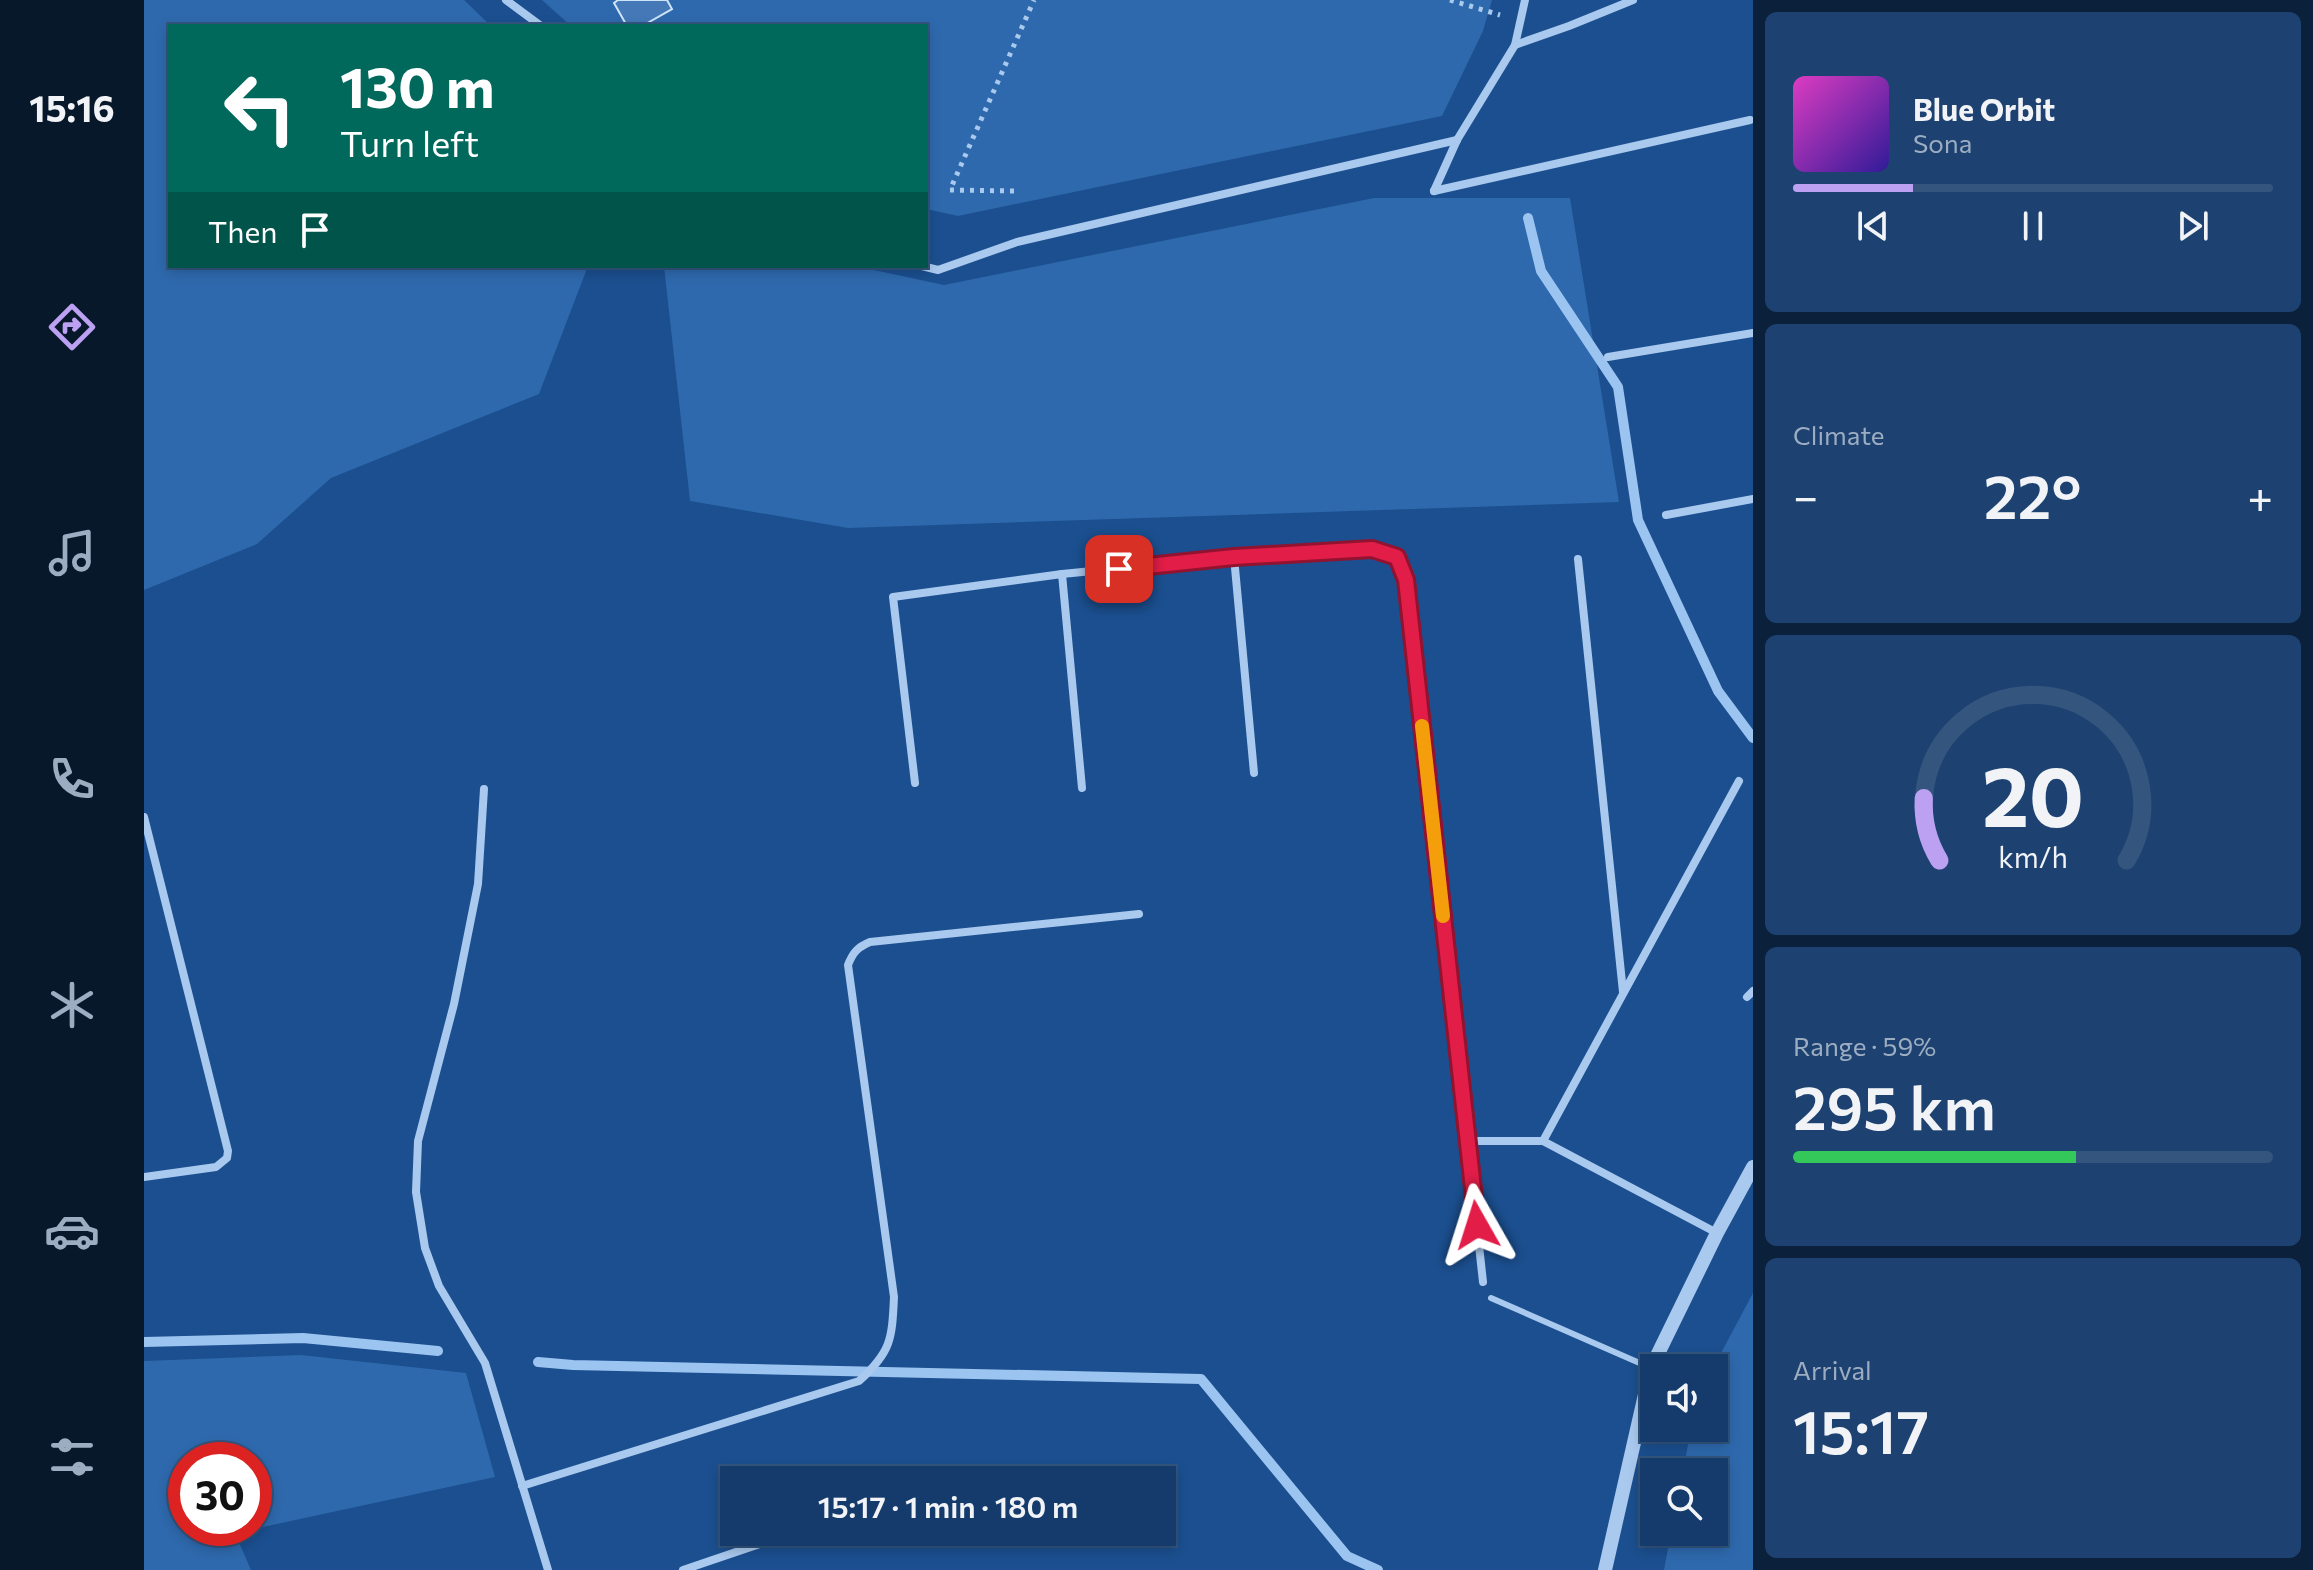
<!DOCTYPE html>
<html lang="en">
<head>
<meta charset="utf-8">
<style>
  body { margin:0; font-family:Commissioner,sans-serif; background:#1d4271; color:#f1f3f6; height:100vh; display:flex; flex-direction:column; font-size:30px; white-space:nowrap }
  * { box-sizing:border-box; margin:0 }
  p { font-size:26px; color:#9dadc1 }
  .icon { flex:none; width:44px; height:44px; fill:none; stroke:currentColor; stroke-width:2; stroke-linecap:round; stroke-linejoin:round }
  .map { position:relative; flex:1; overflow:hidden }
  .panel { display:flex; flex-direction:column; gap:12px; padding:12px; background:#0b203b; width:560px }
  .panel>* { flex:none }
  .banner { position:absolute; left:24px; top:24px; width:760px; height:244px; border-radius:0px; box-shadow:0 4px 12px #0003,0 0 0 2px #33557e; background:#00695c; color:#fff; overflow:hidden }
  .controls { position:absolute; left:1496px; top:1354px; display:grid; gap:16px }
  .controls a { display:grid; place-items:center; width:88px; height:88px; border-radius:0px; background:#143b6b; box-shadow:0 4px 12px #0003,0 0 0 2px #33557e; font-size:40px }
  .speed { position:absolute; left:24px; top:1442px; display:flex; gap:16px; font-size:40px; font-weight:700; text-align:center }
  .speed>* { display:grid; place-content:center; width:104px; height:104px; border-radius:50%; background:#143b6b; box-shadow:0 4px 12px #0003,0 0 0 2px #33557e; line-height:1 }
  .speed .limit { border:12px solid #d22; background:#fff; color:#111 }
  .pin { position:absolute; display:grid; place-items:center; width:68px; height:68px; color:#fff; margin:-34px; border-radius:16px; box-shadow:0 4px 12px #0006 }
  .me { position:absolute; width:88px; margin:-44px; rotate:354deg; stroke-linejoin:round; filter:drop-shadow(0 0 6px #0008) }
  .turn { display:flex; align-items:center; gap:28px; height:168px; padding:0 40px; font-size:36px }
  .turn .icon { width:104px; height:104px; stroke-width:2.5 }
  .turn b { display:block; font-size:56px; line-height:68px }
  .then { display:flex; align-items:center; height:76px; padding:0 40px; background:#0003; gap:16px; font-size:30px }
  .big { font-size:60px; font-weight:600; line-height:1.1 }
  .panel .card { flex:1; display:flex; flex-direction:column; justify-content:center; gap:12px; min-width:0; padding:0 28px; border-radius:12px; background:#1d4271 }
  .panel .dial { align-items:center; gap:0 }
  .dial svg { height:208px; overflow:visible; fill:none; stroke:#33557e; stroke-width:7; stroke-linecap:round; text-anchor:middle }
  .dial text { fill:#f1f3f6; stroke:none }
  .song { display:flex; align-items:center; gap:24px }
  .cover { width:96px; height:96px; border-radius:12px; background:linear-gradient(135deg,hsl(310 70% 55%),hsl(250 70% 35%)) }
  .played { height:8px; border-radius:4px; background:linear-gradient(90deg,#bca0f2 25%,#33557e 25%) }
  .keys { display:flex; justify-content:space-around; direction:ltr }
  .heat { display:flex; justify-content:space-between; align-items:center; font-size:44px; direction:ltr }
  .charge { height:12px; border-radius:6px; background:linear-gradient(90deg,#34c759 59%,#33557e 0) }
  .trip { position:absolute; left:576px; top:1466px; width:456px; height:80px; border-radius:0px; background:#143b6b; box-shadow:0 4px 12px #0003,0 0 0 2px #33557e; font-weight:600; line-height:80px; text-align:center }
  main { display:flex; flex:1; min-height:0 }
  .tabs { display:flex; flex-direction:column; width:144px; justify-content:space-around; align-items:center; background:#08182b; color:#9dadc1 }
  .tabs .icon { width:56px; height:56px }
  .tabs .selected { color:#bca0f2 }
  .tabs b { font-size:36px; color:#f1f3f6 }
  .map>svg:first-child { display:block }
  .green { fill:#2e69ad; fill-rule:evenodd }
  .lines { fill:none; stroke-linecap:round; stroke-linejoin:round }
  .stream { stroke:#9cc4f0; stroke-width:10 }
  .building { fill:#4478b7; stroke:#cfe3fa; stroke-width:2 }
  .path { stroke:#a9c9ee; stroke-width:5; stroke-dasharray:4 6; stroke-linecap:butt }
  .service { stroke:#a9c9ee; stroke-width:6 }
  .minor { stroke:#a9c9ee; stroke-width:8 }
  .tertiary { stroke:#a9c9ee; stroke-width:14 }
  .route-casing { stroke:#92132f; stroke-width:20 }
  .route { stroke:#e11d48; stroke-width:14 }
  .slow { stroke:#f59e0b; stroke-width:14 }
</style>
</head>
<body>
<main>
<nav class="tabs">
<b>15:16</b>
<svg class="icon selected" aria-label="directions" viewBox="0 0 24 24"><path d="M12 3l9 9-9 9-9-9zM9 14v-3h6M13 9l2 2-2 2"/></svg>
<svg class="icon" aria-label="music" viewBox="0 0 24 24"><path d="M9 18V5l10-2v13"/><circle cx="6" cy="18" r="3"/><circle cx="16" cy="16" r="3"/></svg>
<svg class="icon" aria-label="phone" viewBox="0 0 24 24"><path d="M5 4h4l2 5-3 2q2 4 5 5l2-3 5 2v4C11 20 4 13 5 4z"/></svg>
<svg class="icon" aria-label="climate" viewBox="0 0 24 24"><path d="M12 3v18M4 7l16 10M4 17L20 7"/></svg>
<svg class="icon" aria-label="car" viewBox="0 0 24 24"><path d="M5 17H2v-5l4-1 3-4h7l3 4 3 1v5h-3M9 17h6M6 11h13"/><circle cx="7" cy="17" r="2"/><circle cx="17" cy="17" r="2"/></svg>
<svg class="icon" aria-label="filters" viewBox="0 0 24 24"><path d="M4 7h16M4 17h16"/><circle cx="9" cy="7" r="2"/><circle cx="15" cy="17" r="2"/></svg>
</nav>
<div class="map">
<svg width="1609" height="1570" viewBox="0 0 1609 1570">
  <rect width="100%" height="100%" fill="#1b4f8f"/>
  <g class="green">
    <path d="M0,0H320L347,26H26V266H444L395,394L187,478L113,544L0,590Z"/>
    <path d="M398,0H1348L1339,31L1298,116L814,216L782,209V26H427Z"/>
    <path d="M1230,198H1426L1475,502L704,528L546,501L520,266H711L800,285Z"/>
    <path d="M1609,1293V1570H1520L1527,1532H1570V1472H1539L1547,1428H1570L1569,1368Z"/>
    <path d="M157,1355L322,1373L351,1477L91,1533L107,1570H0V1361ZM42,1460H110V1528H42Z"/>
  </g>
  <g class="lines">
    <g class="stream">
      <path d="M1384,218L1397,271L1474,387L1494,520L1574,691L1609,738"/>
      <path d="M0,1342L159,1338L294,1351"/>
      <path d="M394,1362L429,1365L1057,1379L1203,1556L1234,1570"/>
    </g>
  </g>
  <path class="building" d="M474,0H523L528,9L498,26H483L470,3Z"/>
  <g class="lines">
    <g class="path">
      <path d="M1306,0L1356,15"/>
      <path d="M870,191L806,190L890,0"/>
    </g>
    <path class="service" d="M1347,1298L1507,1368"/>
    <g class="minor">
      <path d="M362,0L397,26"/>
      <path d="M1371,45L1381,0"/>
      <path d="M1290,191L1606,120"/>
      <path d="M1290,191L1313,140L1371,45L1425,26L1489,0"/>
      <path d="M778,266L794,270L873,242L1313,140"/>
      <path d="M1464,357L1609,333"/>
      <path d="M1522,515L1609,499"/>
      <path d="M1090,557L1110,773"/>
      <path d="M1434,559L1479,992"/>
      <path d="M918,574L938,788"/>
      <path d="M771,783L749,597L918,574L1090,557L1228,549L1253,557L1262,580L1339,1282"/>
      <path d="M340,789L334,884L310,1004L274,1141L272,1192L281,1248L295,1286L341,1363L404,1570"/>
      <path d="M0,817L84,1151L83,1158L72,1167L0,1177"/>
      <path d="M1603,997L1609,991"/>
      <path d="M1324,1141H1399L1573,1233"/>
      <path d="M1399,1141L1595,781"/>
      <path d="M378,1486L715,1381C747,1352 748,1340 750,1297L704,965C709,952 714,947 726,942L995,914"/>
      <path d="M539,1570L651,1532"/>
    </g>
    <path class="tertiary" d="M1461,1570L1507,1368L1573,1233L1609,1167"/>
  </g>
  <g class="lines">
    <g class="route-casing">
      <path id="route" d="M975,569L1090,557L1228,549L1253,557L1262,580L1333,1225"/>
    </g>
    <use href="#route" class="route"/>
    <path class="slow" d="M1278,726L1299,916"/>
  </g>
</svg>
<div class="controls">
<a><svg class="icon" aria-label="sound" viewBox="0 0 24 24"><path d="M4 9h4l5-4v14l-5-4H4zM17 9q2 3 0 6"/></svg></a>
<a><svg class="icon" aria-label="search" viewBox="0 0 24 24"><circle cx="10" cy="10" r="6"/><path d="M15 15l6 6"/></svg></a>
</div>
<div class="speed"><div class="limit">30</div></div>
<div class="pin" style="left:975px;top:569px;background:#d93025"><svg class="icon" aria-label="arrive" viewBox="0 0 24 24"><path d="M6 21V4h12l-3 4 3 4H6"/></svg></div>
<svg class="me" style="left:1333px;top:1225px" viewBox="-20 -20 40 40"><path d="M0-17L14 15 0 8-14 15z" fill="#e11d48" stroke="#fff" stroke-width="4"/></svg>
<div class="trip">15:17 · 1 min · 180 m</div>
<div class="banner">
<div class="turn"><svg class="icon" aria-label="left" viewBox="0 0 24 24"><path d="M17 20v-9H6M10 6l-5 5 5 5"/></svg><div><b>130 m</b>Turn left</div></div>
<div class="then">Then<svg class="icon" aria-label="arrive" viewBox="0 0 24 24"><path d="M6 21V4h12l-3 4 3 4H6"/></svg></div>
</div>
</div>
<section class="panel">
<div class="card">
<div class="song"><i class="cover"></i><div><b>Blue Orbit</b><p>Sona</p></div></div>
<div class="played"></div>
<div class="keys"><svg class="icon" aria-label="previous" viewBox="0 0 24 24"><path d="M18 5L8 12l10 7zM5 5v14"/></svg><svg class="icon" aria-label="pause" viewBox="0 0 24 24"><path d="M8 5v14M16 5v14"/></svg><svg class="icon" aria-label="next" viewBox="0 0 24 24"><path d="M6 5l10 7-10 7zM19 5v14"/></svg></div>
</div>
<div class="card"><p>Climate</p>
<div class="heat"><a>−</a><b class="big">22°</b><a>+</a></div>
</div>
<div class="card dial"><svg viewBox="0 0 100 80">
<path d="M14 69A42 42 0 1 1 86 69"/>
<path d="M14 69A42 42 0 0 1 8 45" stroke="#bca0f2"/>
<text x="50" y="56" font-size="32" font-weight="700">20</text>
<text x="50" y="72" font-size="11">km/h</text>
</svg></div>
<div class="card"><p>Range · 59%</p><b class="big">295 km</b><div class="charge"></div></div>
<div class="card"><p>Arrival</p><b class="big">15:17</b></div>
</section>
</main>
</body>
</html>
